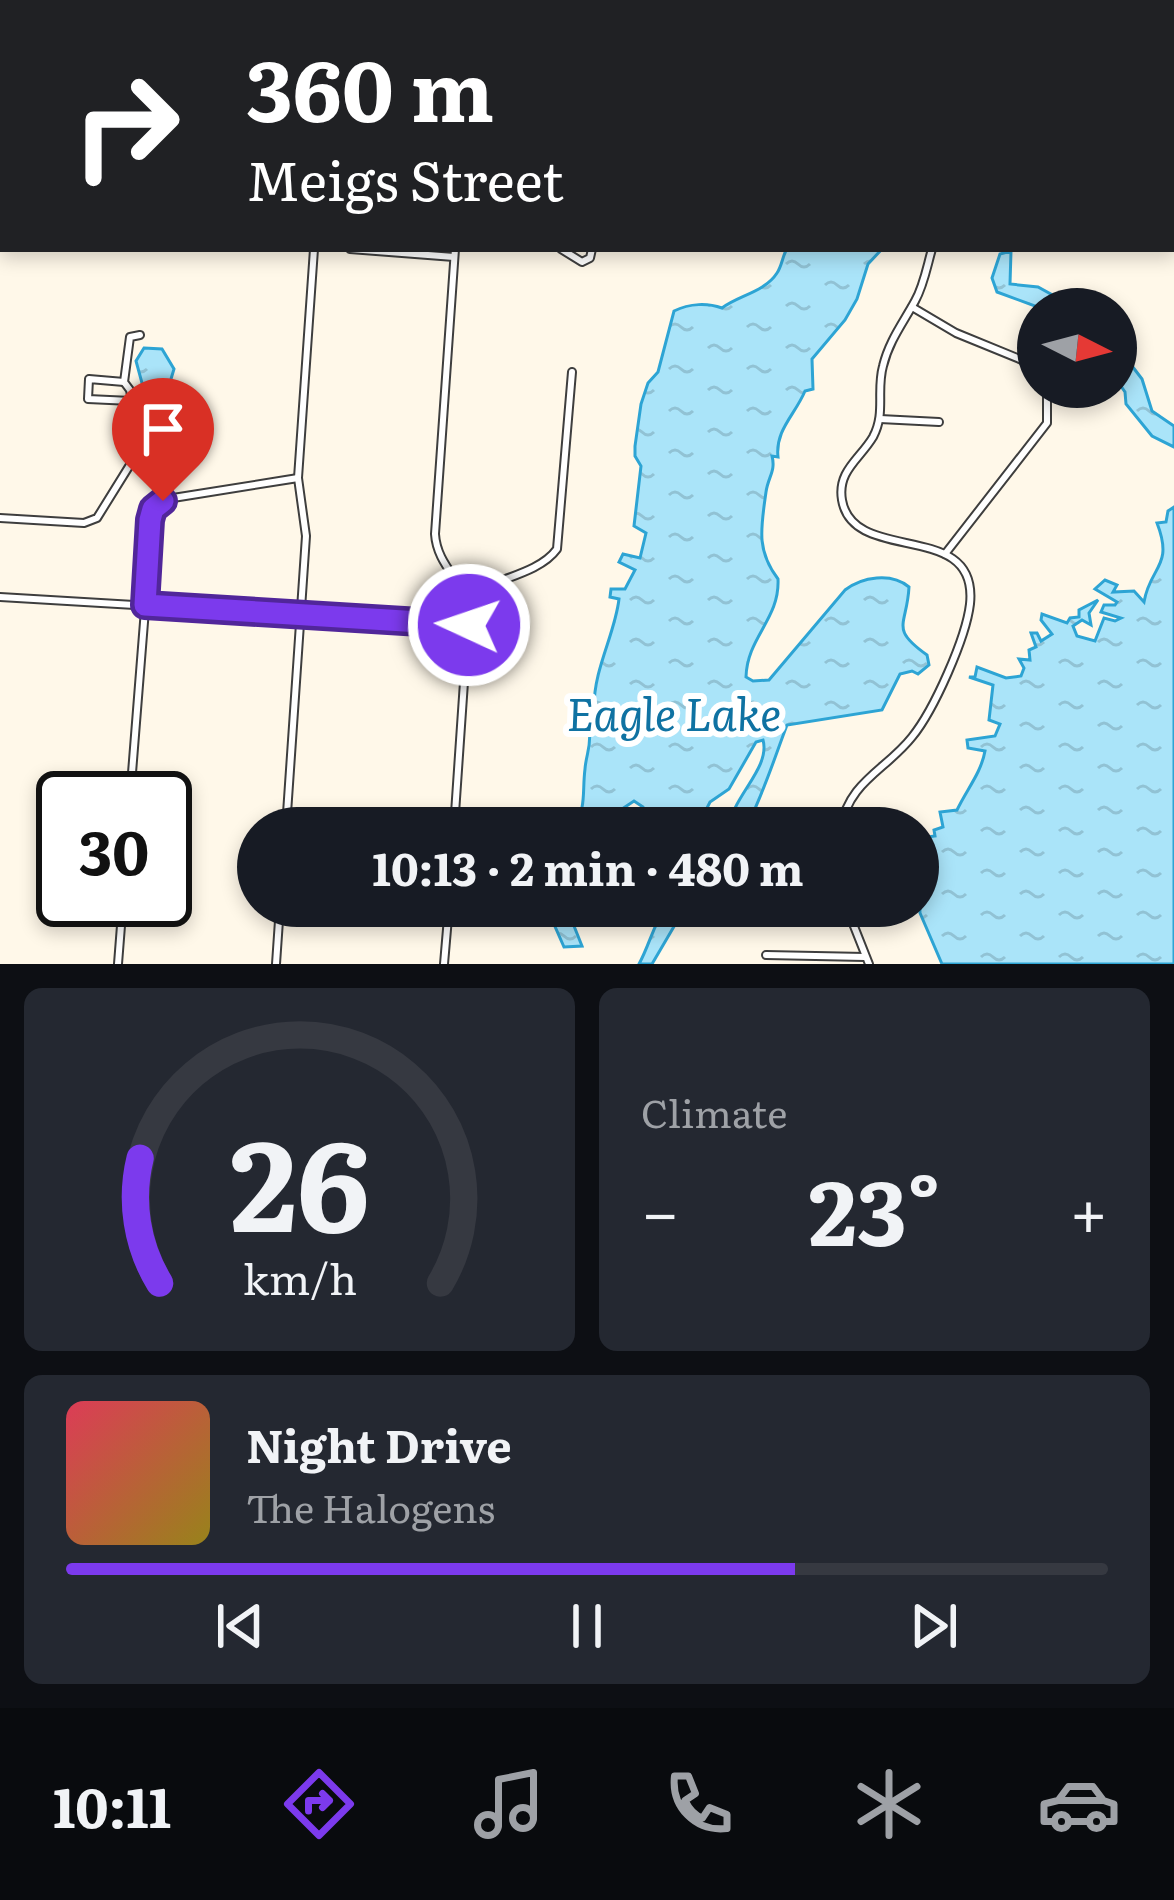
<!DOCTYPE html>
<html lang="en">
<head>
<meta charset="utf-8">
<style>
  body { margin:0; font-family:Literata,serif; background:#242831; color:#f1f3f6; height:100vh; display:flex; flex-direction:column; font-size:45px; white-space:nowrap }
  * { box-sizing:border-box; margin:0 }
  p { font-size:39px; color:#9ea1a6 }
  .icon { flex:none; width:66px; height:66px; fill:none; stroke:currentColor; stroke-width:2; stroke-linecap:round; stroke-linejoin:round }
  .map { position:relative; height:964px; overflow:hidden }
  .details { display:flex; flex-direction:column; gap:24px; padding:24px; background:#0d0f14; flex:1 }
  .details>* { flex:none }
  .hud { position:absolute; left:0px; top:0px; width:1176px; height:252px; box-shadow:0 6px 18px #0003; background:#202124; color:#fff; overflow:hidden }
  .needle { width:78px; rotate:96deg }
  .fabs { position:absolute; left:1017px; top:288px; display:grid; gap:24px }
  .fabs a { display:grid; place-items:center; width:120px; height:120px; border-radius:50%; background:#171b24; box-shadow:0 6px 18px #0003; font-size:60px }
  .speed { position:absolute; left:36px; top:771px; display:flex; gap:24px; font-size:60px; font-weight:700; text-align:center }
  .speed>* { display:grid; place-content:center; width:156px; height:156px; border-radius:50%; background:#171b24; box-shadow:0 6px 18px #0003; line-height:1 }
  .speed .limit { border:6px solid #111; border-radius:18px; background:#fff; color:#111 }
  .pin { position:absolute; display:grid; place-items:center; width:102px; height:102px; color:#fff; margin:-123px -51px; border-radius:50% 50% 50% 0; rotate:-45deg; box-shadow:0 0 12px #0007 }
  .pin .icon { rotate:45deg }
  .me { position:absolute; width:132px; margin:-66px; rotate:273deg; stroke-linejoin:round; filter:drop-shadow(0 0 9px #0008) }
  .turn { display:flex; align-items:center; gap:42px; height:252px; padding:0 48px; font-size:54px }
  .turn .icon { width:156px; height:156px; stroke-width:2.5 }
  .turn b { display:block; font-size:84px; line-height:102px }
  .big { font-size:90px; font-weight:700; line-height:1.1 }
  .details .tile { flex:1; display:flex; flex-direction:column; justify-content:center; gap:18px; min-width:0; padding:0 42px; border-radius:18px; background:#242831 }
  .details .dial { align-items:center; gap:0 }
  .dial svg { height:312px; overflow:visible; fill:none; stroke:#363941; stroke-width:7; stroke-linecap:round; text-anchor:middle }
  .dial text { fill:#f1f3f6; stroke:none }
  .song { display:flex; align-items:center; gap:36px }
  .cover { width:144px; height:144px; border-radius:18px; background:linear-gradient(135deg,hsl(350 70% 55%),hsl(50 70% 35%)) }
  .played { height:12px; border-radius:6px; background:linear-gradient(90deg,#7c3aed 70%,#363941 70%) }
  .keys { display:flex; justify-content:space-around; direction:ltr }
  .heat { display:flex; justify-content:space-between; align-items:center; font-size:66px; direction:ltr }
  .details .tiles { flex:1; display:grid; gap:24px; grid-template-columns:1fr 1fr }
  .tile:last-child { grid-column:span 2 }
  .trip { position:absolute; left:237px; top:807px; width:702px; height:120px; border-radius:60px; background:#171b24; box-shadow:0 6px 18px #0003; font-weight:700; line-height:120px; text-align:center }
  .tab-bar { display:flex; height:192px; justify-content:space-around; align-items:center; background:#090b0e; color:#9ea1a6 }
  .tab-bar .icon { width:84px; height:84px }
  .tab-bar .active { color:#7c3aed }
  .tab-bar b { font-size:54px; color:#f1f3f6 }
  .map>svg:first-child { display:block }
  .water { fill:url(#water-ripples); stroke:#2da4d4; stroke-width:3 }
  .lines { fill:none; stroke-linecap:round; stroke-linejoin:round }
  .street-casing { stroke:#3e3e3e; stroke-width:10 }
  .secondary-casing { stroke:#2d2d2d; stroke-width:14 }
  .primary-casing { stroke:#1c1c1c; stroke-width:16 }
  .street { stroke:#fff; stroke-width:6 }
  .secondary { stroke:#ffeba4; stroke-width:9 }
  .primary { stroke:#ffc559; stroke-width:12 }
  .route-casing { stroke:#51269a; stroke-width:30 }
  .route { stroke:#7c3aed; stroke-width:21 }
  .labels { text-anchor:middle; stroke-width:12; stroke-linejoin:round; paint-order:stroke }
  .water-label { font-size:45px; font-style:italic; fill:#0f72a2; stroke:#fff }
</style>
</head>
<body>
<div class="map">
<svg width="1174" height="964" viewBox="0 0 1174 964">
  <defs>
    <pattern id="water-ripples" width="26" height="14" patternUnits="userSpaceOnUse" patternTransform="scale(3)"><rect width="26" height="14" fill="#aae4f9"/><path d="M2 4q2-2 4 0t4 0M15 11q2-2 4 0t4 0" fill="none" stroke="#91c2d4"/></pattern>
  </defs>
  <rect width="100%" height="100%" fill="#fff8e9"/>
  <g class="water">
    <path d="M787,249H882L868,264L857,299L845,320L812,359L813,389L805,391C795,415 775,430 778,457L772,456C776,471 768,477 766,492C761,528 756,550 778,579C780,619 747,637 746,677L753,681L769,680L845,590C862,577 891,572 909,587C907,626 889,628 927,655L929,665L918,674L912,671L900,674L882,710L787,725C773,762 764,792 746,828H729C731,798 771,768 763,740L756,742L729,789L710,802L705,812H699L680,826L668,824L663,828H651L643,807L634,801L619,811L603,810L596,828H573C587,808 582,792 585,769C586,754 592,745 589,729L577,727L582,715L591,713L594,707C594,668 615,634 619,599L610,597L611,589H625L635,570L619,562L623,554L640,558L646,533L634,526L641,466L635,456V446L641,404L648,383L658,372L674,311C690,303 708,303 722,308C737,296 765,292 777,273C782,266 783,254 787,249Z"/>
    <path d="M1011,251L1010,284L1038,287L1078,309H1043L997,292L992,278L1000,254Z"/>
    <path d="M1116,345L1142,379L1152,411L1174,426V447L1152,436L1126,404L1125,392L1116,379Z"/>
    <path d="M144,348L162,349L174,369L159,419L172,435L168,449L156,451L144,447L141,421L145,394L136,361Z"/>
    <path d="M1174,507V964H942L920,913L919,886L924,880L927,837L935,836L934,830L943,827L940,812L957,810C967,789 981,773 985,751L968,748L967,740L995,736L1000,724L989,720L993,685L969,677H975L977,667L1006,678L1021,676L1024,668L1019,659L1030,660L1029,650L1036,647L1031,633H1037L1041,641L1052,634L1041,620L1042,614L1067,623L1070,618L1079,617V610L1098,600L1089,613L1091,625L1082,620L1073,626L1077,636L1095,641L1104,618L1115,621L1121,618L1101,612L1104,605H1115L1117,602L1095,589L1105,580L1117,585L1113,592L1134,591L1144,602C1150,566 1174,567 1157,523L1166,522L1168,511Z"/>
    <path d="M546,906H566L582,946L564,947Z"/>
    <path d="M667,906H686L652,964H639C650,944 654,922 667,906Z"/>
  </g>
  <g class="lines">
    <g class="street-casing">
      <g id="street">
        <path d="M272,0L274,3"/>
        <path d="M639,0L641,3"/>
        <path d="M1051,0L1055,3"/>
        <path d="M1110,3H1156"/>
        <path d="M1173,4H1174"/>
        <path d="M1173,106L1174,105"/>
        <path d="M1173,178H1174"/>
        <path d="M350,249L454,257"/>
        <path d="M561,249L582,262L590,258L592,249"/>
        <path d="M912,307L956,333L1022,360L1038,373"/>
        <path d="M124,382L89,379L88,399L131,401"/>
        <path d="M880,419L939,422"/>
        <path d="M0,518L84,523L97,518L133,460L136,422L130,390L124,382L130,337L140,335"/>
        <path d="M945,554L1047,423V387"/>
        <path d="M466,596C494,579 539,574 557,549L572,372"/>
        <path d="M0,597L469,625"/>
        <path d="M130,798L153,509L173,498L298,478"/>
        <path d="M286,828L306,536L298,478L314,249"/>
        <path d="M454,828L469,609C464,581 437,566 435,534L455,249"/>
        <path d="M841,828C848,782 886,770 912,737C934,710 966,638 970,604C979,518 853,566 842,500C837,471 860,459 873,437C886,413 876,391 883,366C889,341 903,323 915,301C924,285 927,266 932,249"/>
        <path d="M846,906L869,964"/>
        <path d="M766,955L865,957"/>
        <path d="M118,964L123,900"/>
        <path d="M276,964L280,906"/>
        <path d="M444,964L449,906"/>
      </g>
    </g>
    <g class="secondary-casing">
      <g id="secondary">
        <path d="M13,3V0"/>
        <path d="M0,197L3,159"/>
      </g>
    </g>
    <g class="primary-casing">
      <g id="primary">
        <path d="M259,3L262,0"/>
        <path d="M0,219L3,217"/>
      </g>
    </g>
    <use href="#street" class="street"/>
    <use href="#secondary" class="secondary"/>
    <use href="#primary" class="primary"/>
  </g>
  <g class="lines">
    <g class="route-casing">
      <path id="route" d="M163,501L153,509L150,520L145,605L469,625"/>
    </g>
    <use href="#route" class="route"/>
  </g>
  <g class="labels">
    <g class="water-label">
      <text x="674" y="731">Eagle Lake</text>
    </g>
  </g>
</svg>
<div class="fabs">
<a><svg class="needle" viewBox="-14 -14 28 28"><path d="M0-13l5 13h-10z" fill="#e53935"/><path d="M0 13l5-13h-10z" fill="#9ea1a6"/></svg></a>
</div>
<div class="speed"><div class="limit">30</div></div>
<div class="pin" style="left:163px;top:501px;background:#d93025"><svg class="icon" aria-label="arrive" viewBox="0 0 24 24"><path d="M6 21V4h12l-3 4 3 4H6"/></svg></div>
<svg class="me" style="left:469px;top:625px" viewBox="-20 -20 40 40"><circle r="17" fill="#7c3aed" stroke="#fff" stroke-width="3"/><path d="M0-11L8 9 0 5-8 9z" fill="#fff"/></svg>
<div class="trip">10:13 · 2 min · 480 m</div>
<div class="hud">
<div class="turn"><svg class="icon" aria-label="right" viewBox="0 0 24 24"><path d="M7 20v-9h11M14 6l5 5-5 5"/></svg><div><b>360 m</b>Meigs Street</div></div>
</div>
</div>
<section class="details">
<div class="tiles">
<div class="tile dial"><svg viewBox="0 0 100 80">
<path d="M14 69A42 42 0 1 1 86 69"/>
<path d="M14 69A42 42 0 0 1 9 37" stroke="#7c3aed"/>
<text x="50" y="56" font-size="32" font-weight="700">26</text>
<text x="50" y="72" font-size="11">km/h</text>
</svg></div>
<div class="tile"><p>Climate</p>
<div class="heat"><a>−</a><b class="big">23°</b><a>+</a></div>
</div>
<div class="tile">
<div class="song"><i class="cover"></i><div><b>Night Drive</b><p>The Halogens</p></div></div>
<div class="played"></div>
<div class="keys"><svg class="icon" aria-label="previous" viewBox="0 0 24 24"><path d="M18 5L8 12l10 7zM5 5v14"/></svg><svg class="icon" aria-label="pause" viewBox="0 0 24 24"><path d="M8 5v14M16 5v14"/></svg><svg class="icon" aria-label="next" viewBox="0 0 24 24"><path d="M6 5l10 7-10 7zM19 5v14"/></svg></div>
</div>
</div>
</section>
<nav class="tab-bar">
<b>10:11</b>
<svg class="icon active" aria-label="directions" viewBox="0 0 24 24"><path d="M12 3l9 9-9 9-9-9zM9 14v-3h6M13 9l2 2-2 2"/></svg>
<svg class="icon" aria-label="music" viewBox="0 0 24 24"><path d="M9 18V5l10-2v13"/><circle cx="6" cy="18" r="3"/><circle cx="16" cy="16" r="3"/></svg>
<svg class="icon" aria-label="phone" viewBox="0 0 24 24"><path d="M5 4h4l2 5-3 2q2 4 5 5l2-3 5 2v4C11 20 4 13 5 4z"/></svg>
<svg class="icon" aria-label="climate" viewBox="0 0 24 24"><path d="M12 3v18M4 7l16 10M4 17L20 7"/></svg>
<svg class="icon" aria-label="car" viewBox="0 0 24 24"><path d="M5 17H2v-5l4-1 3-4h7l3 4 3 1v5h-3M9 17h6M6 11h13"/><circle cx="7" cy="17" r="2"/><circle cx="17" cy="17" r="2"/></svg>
</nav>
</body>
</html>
